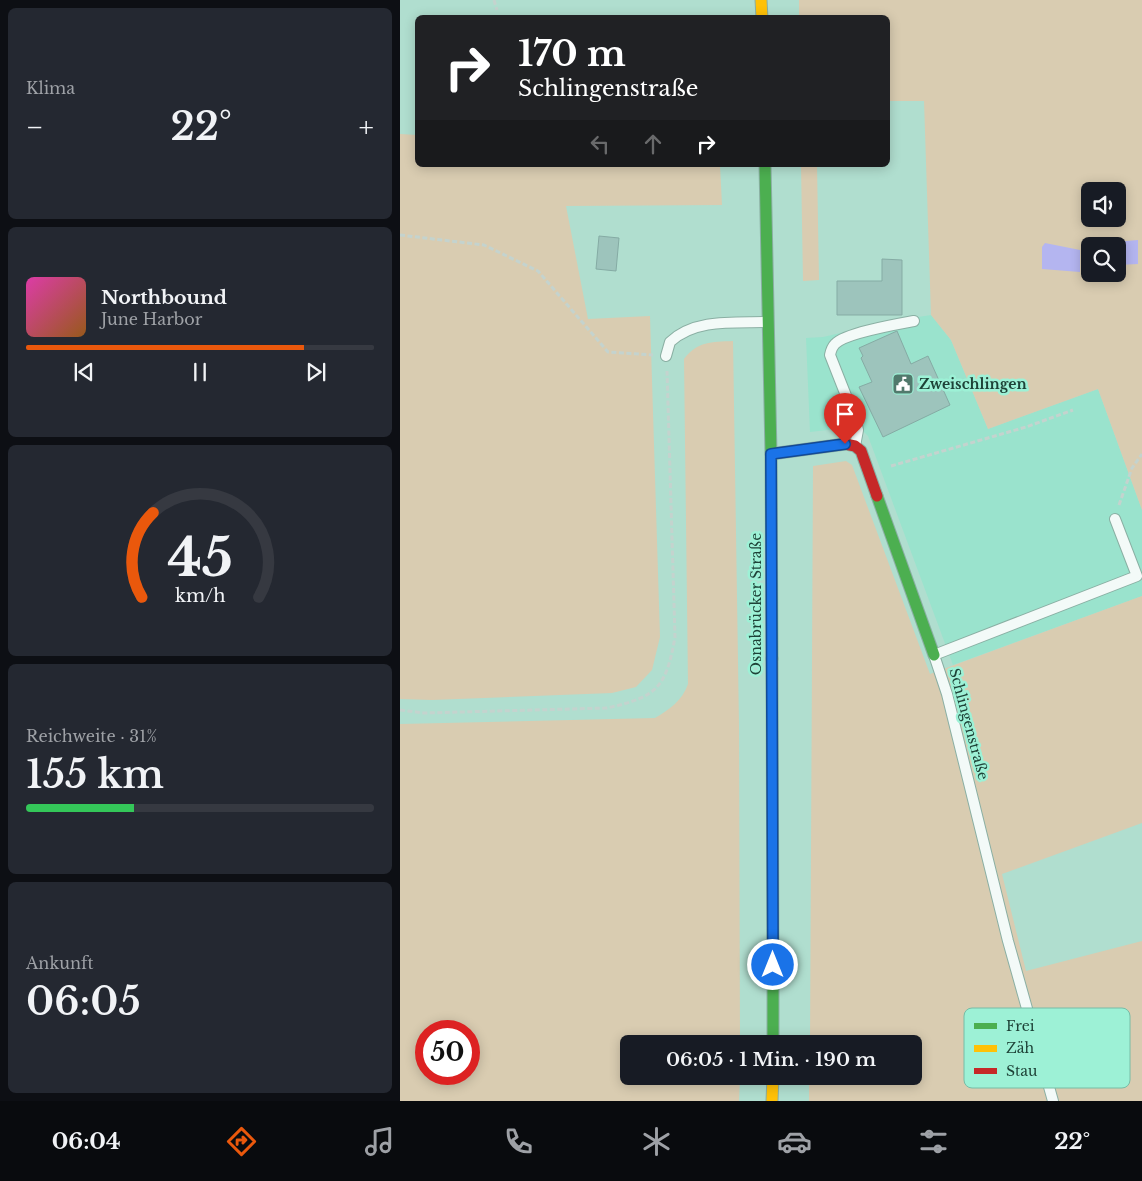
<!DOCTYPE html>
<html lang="de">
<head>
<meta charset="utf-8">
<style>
  body { margin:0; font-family:"Libre Baskerville",serif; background:#242831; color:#f1f3f6; height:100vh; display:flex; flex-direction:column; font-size:19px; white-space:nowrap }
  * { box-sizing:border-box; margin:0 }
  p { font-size:16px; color:#9ea1a6 }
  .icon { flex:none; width:28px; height:28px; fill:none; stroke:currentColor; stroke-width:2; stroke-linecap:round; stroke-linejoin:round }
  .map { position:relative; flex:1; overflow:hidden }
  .sheet { display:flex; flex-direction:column; gap:8px; padding:8px; background:#0d0f14; width:400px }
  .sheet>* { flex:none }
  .guide { position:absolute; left:15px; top:15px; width:475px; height:152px; border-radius:8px; box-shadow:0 2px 12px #0003; background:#202124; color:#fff; overflow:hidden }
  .tools { position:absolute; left:681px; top:182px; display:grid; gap:10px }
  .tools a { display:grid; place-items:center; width:45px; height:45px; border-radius:8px; background:#171b24; box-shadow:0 2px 12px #0003; font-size:25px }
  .speed { position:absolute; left:15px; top:1020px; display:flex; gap:10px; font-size:25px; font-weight:700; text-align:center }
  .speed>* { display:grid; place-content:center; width:65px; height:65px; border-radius:50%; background:#171b24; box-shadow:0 2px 12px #0003; line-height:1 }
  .speed .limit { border:8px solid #d22; background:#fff; color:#111 }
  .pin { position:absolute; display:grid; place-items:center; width:42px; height:42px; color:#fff; margin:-51px -21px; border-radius:50% 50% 50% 0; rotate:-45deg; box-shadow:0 0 5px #0007 }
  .pin .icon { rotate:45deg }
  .me { position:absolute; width:55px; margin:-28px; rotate:0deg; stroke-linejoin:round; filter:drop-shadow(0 0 4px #0008) }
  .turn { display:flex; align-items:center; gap:18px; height:105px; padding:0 20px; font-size:22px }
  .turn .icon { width:65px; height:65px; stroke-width:2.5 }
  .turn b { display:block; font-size:35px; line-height:42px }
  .lanes { display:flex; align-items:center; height:48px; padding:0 20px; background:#0003; justify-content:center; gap:25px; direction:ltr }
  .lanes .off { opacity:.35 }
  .big { font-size:38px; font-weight:600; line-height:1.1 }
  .sheet .widget { flex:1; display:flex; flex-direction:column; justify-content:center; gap:8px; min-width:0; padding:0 18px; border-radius:8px; background:#242831 }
  .sheet .dial { align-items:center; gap:0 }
  .dial svg { height:130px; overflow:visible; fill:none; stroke:#363941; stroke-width:7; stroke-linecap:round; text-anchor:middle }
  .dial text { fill:#f1f3f6; stroke:none }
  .song { display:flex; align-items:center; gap:15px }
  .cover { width:60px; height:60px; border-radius:8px; background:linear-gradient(135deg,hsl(320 70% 55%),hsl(30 70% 35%)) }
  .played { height:5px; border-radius:2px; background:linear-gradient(90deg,#ea580c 80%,#363941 80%) }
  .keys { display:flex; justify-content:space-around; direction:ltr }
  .heat { display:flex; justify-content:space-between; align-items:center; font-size:28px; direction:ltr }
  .charge { height:8px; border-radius:4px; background:linear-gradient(90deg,#34c759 31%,#363941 0) }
  .trip { position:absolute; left:220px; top:1035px; width:302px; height:50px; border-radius:8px; background:#171b24; box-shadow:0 2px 12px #0003; font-weight:600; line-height:50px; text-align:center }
  .dock { display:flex; height:80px; justify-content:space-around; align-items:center; background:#090b0e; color:#9ea1a6 }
  .dock .icon { width:35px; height:35px }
  .dock .active { color:#ea580c }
  .dock b { font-size:22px; color:#f1f3f6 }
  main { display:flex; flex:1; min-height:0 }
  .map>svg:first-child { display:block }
  .built { fill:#9ae3cd }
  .green { fill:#d9ccb1; fill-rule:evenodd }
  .water { fill:#b4b5f0 }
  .building { fill:#9dc4bc; stroke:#85aba4 }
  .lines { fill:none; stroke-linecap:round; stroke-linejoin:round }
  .lane-casing { stroke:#8aafa3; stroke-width:12 }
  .fast-casing { stroke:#8aafa3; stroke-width:13 }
  .slow-casing { stroke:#8aafa3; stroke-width:13 }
  .jam-casing { stroke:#8aafa3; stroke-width:13 }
  .path { stroke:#c4d3ce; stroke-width:3; stroke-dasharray:5 2.5; stroke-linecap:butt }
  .lane { stroke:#f3faf8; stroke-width:10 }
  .fast { stroke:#4caf50; stroke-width:11 }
  .slow { stroke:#ffc107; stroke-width:11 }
  .jam { stroke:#c62828; stroke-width:11 }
  .route-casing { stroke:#114b97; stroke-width:12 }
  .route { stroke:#1a73e8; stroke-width:9 }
  .labels { text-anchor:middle; stroke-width:5; stroke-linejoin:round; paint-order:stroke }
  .poi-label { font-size:14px; font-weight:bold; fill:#1e4237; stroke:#9df1d6; text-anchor:start }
  .street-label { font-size:14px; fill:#1e4237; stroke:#9df1d6 }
  .key { fill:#9df1d6; stroke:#77bca6; stroke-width:1 }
  .key-label { font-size:14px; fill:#1e4237 }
</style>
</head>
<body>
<main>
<section class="sheet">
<div class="widget"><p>Klima</p>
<div class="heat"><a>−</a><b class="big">22°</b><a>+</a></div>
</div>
<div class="widget">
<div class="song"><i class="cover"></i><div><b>Northbound</b><p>June Harbor</p></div></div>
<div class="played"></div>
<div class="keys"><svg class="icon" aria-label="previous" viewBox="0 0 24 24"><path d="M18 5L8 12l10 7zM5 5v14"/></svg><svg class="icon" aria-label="pause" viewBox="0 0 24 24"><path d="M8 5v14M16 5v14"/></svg><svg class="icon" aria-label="next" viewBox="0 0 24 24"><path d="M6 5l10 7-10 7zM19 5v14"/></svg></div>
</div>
<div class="widget dial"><svg viewBox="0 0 100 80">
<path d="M14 69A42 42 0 1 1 86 69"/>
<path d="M14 69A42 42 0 0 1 21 17" stroke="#ea580c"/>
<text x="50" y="56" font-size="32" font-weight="700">45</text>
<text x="50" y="72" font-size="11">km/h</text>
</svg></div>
<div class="widget"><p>Reichweite · 31%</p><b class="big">155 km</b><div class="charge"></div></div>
<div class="widget"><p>Ankunft</p><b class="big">06:05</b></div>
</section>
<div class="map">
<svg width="742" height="1101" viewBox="0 0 742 1101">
  <rect width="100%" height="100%" fill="#b0decf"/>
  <path class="built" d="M531,315L551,340L588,429L698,389L742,510V596L553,665L468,436L463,431L445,428L410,432L406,338L423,337L492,321Z"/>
  <g class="green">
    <path d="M399,0H742V510L698,389L588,429L551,340L531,315L524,101H488V18L399,17ZM690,191H718V219H690ZM690,246H718V274H690Z"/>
    <path d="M0,134L17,135L18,165H320L322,205L166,206L188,319L250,316L260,637L252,670L236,687L212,693L32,700L0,699Z"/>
    <path d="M401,165H417L419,280L403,281Z"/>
    <path d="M333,341L339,725L340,1044H229V1076H340L339,1101H0V724L255,718C270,709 282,701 288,684L284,359C298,341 311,342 333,341ZM26,1031H69V1074H26Z"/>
    <path d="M446,461L452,465L530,674L742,596V823L602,874L626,971L742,941V1101H409V1076H514V1044H410L413,466Z"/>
  </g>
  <g class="water">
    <path d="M738,240V264L718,265V246H701L703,243Z"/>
    <path d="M645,243L680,250V272L642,269V247Z"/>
  </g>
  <g class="building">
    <path d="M199,236L219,238L216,271L196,269Z"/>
    <path d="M482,259L502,260V315H437V281H482Z"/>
    <path d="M497,331L511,364L528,356L550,405L483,437L459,387L472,382L461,358L463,356L459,348Z"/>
  </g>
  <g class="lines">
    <g class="lane-casing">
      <g id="lane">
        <path d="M266,356L270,342C295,318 336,323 367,322"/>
        <path d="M455,446L458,430L456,421L430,355C431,350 432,347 435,344C445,333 498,324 514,321"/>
        <path d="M653,1101L608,941L547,694L534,655L737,576L715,519"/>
      </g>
    </g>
    <g class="fast-casing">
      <g id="fast">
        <path d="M365,165L371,454L372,659"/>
        <path d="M477,496L534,655"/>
        <path d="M373,978V1044"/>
      </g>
    </g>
    <g class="slow-casing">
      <g id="slow">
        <path d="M361,0L362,18"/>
        <path d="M372,659L373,978"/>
        <path d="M372,1101L373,1076"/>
      </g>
    </g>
    <g class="jam-casing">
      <path id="jam" d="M371,454L445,444L455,446L461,451L477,496"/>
    </g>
    <g class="path">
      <path d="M94,0L97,10"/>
      <path d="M0,235L84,245L138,271L208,352L253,355"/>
      <path d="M491,466L626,427L673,410"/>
      <path d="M719,505L732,468L742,454"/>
      <path d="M0,710L24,713L207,708C257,697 266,688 275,637L267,371"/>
    </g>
    <use href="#lane" class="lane"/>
    <use href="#fast" class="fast"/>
    <use href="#slow" class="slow"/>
    <use href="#jam" class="jam"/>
  </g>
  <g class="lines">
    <g class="route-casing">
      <path id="route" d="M373,965L371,454L445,444"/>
    </g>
    <use href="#route" class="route"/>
  </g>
  <defs>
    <g id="civic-square" transform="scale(1.125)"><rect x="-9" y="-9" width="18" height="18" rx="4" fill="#51796c" stroke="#9df1d6"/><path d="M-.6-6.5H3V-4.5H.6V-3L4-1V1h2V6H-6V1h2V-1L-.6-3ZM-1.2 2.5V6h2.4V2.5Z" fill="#fff"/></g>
  </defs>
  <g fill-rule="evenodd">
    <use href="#civic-square" x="503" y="384"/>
  </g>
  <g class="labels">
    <g class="poi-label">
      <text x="519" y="389">Zweischlingen</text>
    </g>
    <g class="street-label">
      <text transform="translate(356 604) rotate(-90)" y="5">Osnabrücker Straße</text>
      <text transform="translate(569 724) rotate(75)" y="5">Schlingenstraße</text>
    </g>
  </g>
  <rect x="564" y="1008" width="166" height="80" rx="8" class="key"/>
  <rect x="574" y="1023" width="23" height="6" fill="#4caf50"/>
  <rect x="574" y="1045" width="23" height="7" fill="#ffc107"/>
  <rect x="574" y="1068" width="23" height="6" fill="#c62828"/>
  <g class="key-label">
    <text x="606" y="1031">Frei</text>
    <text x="606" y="1053">Zäh</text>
    <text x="606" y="1076">Stau</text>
  </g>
</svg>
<div class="tools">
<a><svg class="icon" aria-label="sound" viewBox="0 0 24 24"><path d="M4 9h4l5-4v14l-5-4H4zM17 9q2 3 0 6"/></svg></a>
<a><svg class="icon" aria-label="search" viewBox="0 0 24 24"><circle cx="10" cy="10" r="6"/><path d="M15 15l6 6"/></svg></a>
</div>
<div class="speed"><div class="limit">50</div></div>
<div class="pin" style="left:445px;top:444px;background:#d93025"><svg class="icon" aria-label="arrive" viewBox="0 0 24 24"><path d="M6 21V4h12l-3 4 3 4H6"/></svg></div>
<svg class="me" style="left:373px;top:965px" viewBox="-20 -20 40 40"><circle r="17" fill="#1a73e8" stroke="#fff" stroke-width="3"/><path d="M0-11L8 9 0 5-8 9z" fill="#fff"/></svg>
<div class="trip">06:05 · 1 Min. · 190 m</div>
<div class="guide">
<div class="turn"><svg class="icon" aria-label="right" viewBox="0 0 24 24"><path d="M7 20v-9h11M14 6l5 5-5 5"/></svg><div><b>170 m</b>Schlingenstraße</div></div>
<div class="lanes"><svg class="icon off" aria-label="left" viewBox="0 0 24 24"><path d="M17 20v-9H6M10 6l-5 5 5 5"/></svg><svg class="icon off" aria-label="ahead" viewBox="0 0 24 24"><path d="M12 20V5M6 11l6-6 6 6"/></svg><svg class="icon" aria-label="right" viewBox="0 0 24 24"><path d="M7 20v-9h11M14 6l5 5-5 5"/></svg></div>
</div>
</div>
</main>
<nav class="dock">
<b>06:04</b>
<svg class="icon active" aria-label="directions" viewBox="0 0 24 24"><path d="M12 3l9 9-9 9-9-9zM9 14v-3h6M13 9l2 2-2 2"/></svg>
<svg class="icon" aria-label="music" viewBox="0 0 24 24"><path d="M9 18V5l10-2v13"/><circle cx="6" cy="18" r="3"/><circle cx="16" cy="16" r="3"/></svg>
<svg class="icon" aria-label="phone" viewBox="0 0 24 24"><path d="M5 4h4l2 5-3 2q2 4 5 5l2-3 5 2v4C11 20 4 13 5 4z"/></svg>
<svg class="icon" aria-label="climate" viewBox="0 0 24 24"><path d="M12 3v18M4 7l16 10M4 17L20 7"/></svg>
<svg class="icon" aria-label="car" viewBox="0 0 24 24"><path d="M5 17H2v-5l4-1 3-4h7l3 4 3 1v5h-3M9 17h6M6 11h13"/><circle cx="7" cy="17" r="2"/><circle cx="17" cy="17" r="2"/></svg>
<svg class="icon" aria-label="filters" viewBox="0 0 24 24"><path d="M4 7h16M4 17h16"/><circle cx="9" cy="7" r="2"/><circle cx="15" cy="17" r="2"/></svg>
<b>22°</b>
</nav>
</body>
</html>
